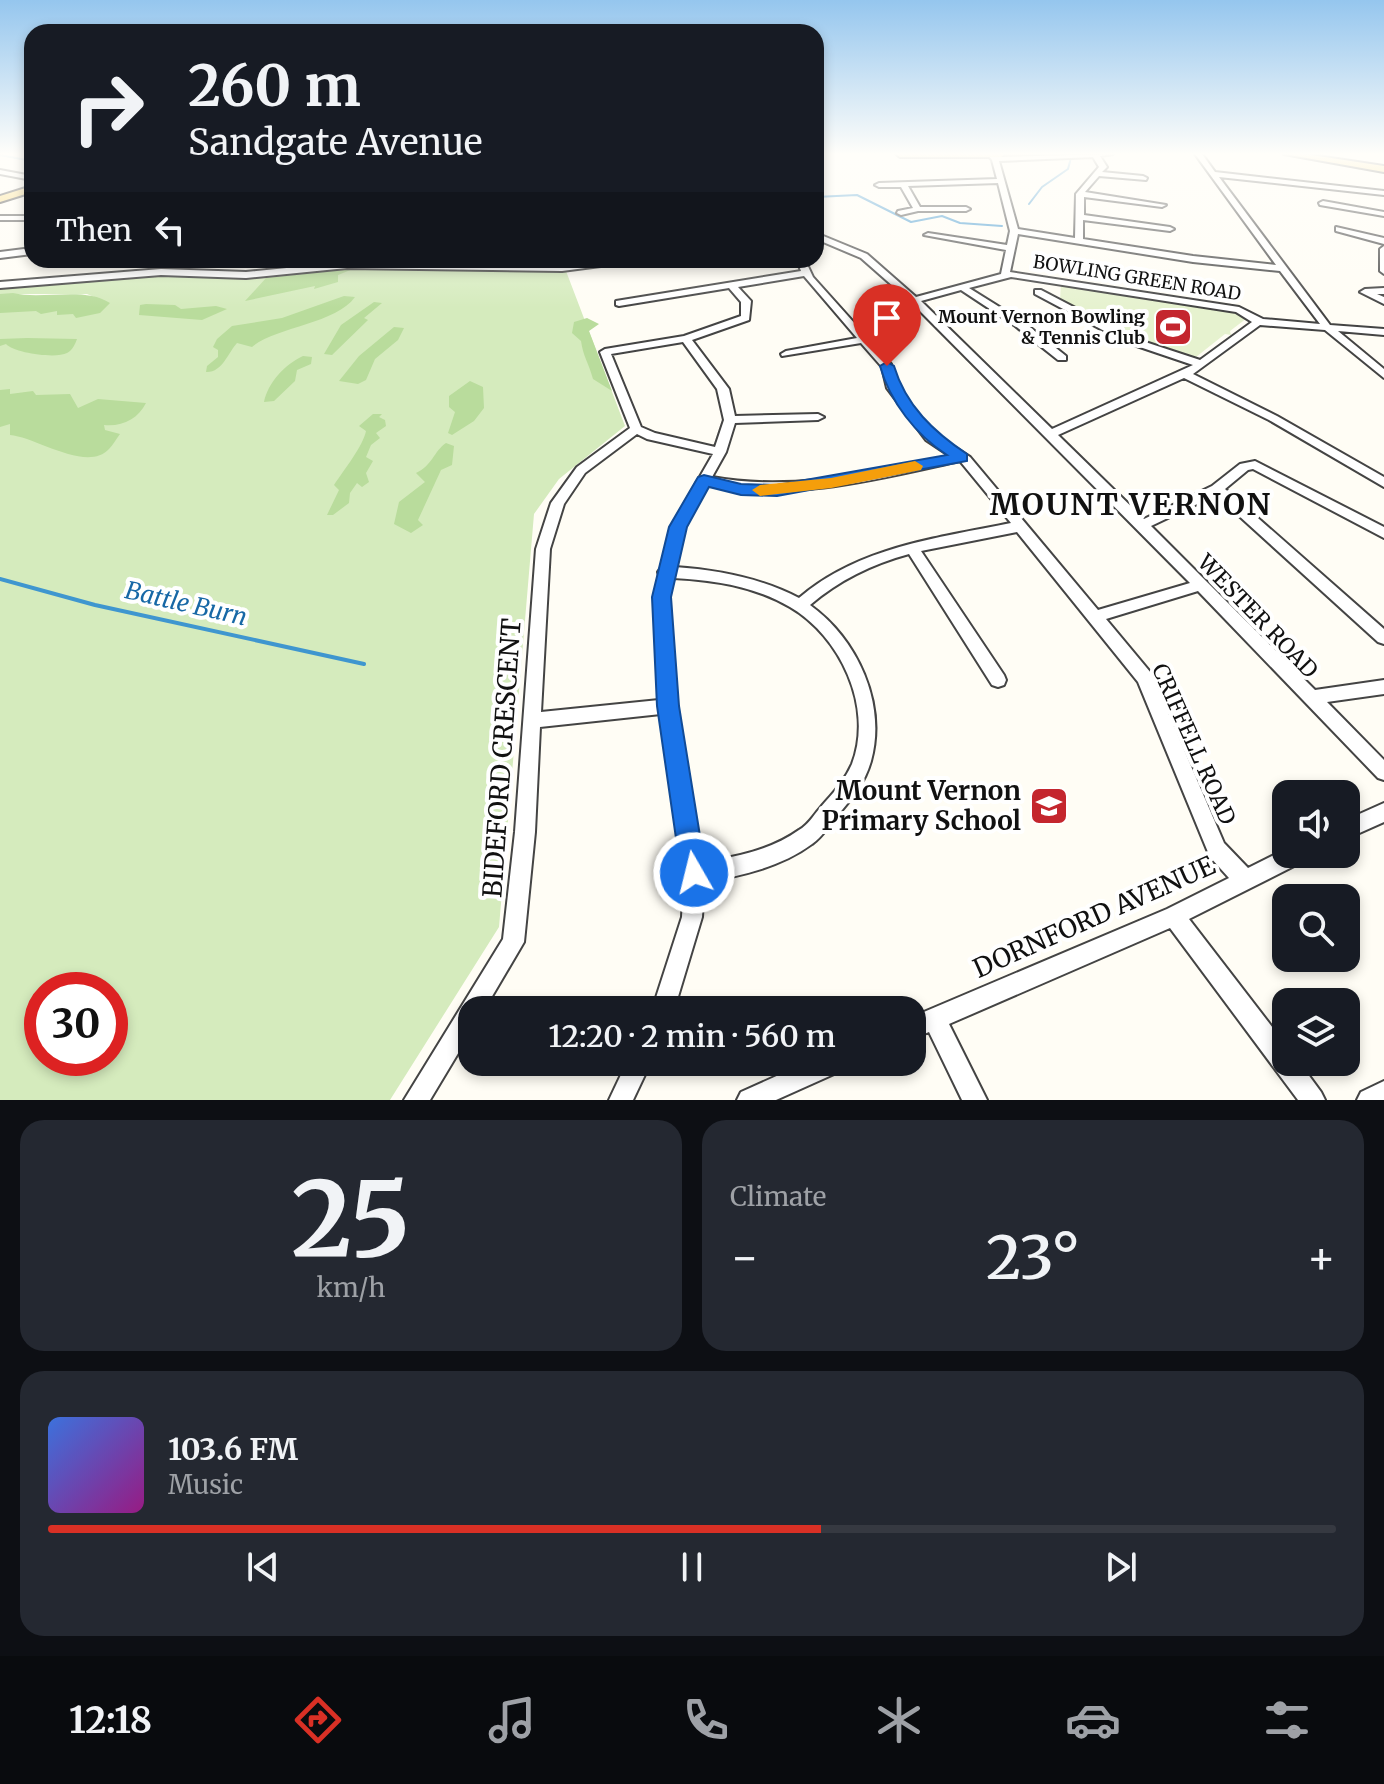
<!DOCTYPE html>
<html lang="en">
<head>
<meta charset="utf-8">
<style>
  body { margin:0; font-family:Merriweather,serif; background:#242831; color:#f1f3f6; height:100vh; display:flex; flex-direction:column; font-size:30px; white-space:nowrap }
  * { box-sizing:border-box; margin:0 }
  p { font-size:26px; color:#9ea1a6 }
  .icon { flex:none; width:44px; height:44px; fill:none; stroke:currentColor; stroke-width:2; stroke-linecap:round; stroke-linejoin:round }
  .map { position:relative; height:1100px; overflow:hidden }
  .details { display:flex; flex-direction:column; gap:20px; padding:20px; background:#0d0f14; flex:1 }
  .details>* { flex:none }
  .guide { position:absolute; left:24px; top:24px; width:800px; height:244px; border-radius:24px; box-shadow:0 4px 12px #0003; background:#171b24; color:#f1f3f6; overflow:hidden }
  .controls { position:absolute; left:1272px; top:780px; display:grid; gap:16px }
  .controls a { display:grid; place-items:center; width:88px; height:88px; border-radius:16px; background:#171b24; box-shadow:0 4px 12px #0003; font-size:40px }
  .speed { position:absolute; left:24px; top:972px; display:flex; gap:16px; font-size:40px; font-weight:700; text-align:center }
  .speed>* { display:grid; place-content:center; width:104px; height:104px; border-radius:50%; background:#171b24; box-shadow:0 4px 12px #0003; line-height:1 }
  .speed .limit { border:12px solid #d22; background:#fff; color:#111 }
  .pin { position:absolute; display:grid; place-items:center; width:68px; height:68px; color:#fff; margin:-82px -34px; border-radius:50% 50% 50% 0; rotate:-45deg; box-shadow:0 0 8px #0007 }
  .pin .icon { rotate:45deg }
  .me { position:absolute; width:88px; margin:-44px; rotate:352deg; stroke-linejoin:round; filter:drop-shadow(0 0 6px #0008) }
  .turn { display:flex; align-items:center; gap:28px; height:168px; padding:0 32px; font-size:36px }
  .turn .icon { width:104px; height:104px; stroke-width:2.5 }
  .turn b { display:block; font-size:56px; line-height:68px }
  .then { display:flex; align-items:center; height:76px; padding:0 32px; background:#0003; gap:16px; font-size:30px }
  .big { font-size:60px; font-weight:600; line-height:1.1 }
  .details .card { flex:1; display:flex; flex-direction:column; justify-content:center; gap:12px; min-width:0; padding:0 28px; border-radius:24px; background:#242831 }
  .details .dial { align-items:center; gap:0 }
  .dial b { font-size:104px; line-height:1 }
  .song { display:flex; align-items:center; gap:24px }
  .cover { width:96px; height:96px; border-radius:12px; background:linear-gradient(135deg,hsl(220 70% 55%),hsl(310 70% 35%)) }
  .played { height:8px; border-radius:4px; background:linear-gradient(90deg,#d93025 60%,#363941 60%) }
  .keys { display:flex; justify-content:space-around; direction:ltr }
  .heat { display:flex; justify-content:space-between; align-items:center; font-size:44px; direction:ltr }
  .details .tiles { flex:1; display:grid; gap:20px; grid-template-columns:1fr 1fr }
  .card:last-child { grid-column:span 2 }
  .trip { position:absolute; left:458px; top:996px; width:468px; height:80px; border-radius:24px; background:#171b24; box-shadow:0 4px 12px #0003; font-weight:600; line-height:80px; text-align:center }
  .tab-bar { display:flex; height:128px; justify-content:space-around; align-items:center; background:#090b0e; color:#9ea1a6 }
  .tab-bar .icon { width:56px; height:56px }
  .tab-bar .active { color:#d93025 }
  .tab-bar b { font-size:36px; color:#f1f3f6 }
  .map>svg:first-child { display:block }
  .green { fill:#d5ebbd; fill-rule:evenodd }
  .forest { fill:#b9dc9c }
  .pitch { fill:#e6f2cf }
  .lines { fill:none; stroke-linecap:round; stroke-linejoin:round }
  .stream-far1 { stroke:#3f96cf; stroke-width:2 }
  .stream { stroke:#3f96cf; stroke-width:4 }
  .minor-casing { stroke:#444; stroke-width:4 }
  .major-casing { stroke:#222; stroke-width:4 }
  .minor { fill:#fff; fill-rule:evenodd }
  .major { fill:#f9d66b; fill-rule:evenodd }
  .route { fill:#1a73e8; stroke:#114b97; stroke-width:2 }
  .slow { fill:#f59e0b }
  .labels { text-anchor:middle; stroke-width:8; stroke-linejoin:round; paint-order:stroke }
  .far-street-label { font-size:18px; fill:#111; stroke:#fff }
  .far-poi-label { font-size:18px; font-weight:bold; fill:#111; stroke:#fff; text-anchor:end }
  .street-label { font-size:22px; fill:#111; stroke:#fff }
  .water-label { font-size:24px; font-style:italic; fill:#1768a6; stroke:#fff }
  .near-street-label { font-size:26px; fill:#111; stroke:#fff }
  .near-poi-label { font-size:26px; font-weight:bold; fill:#111; stroke:#fff; text-anchor:end }
  .district-label { font-size:30px; font-weight:bold; letter-spacing:2px; fill:#111; stroke:#fff }
</style>
</head>
<body>
<div class="map">
<svg width="1384" height="1100" viewBox="0 0 1384 1100">
  <rect width="100%" height="100%" fill="#fffdf5"/>
  <g class="green">
    <path d="M343,260H606L569,265L336,264Z"/>
    <path d="M346,269L566,271L625,426L559,479L534,514L499,927L390,1100H0V301L106,302L87,294H0V288L155,275L258,278ZM42,990H110V1058H42Z"/>
  </g>
  <g class="forest">
    <path d="M353,269L338,275V282L314,289L315,286L245,301L266,278Z"/>
    <path d="M13,293C43,300 85,286 110,303L100,313L76,318L73,314L57,315V311L41,314L36,311L0,313V294Z"/>
    <path d="M344,296L355,297C336,324 275,327 252,347L237,343C228,353 222,373 206,372L207,366L218,357V350L213,347L217,339L232,326L282,318Z"/>
    <path d="M374,302L382,303L364,318L368,320L332,355L324,354L341,325Z"/>
    <path d="M146,304L175,305L181,309L216,306L227,309L202,320L139,315L140,305Z"/>
    <path d="M587,318L599,324L589,331L612,391L593,379C589,364 583,356 581,341L572,333L574,322Z"/>
    <path d="M394,327L404,328L398,340L375,359L366,380L358,384L339,381L359,356Z"/>
    <path d="M27,338L77,339C75,344 73,350 67,353C56,359 14,353 6,344L0,346V339Z"/>
    <path d="M303,356L312,357L311,364L297,370L295,381L274,401L264,402C268,383 284,365 303,356Z"/>
    <path d="M470,381L483,387L484,408L474,421L452,435L448,433L455,412L449,407V396Z"/>
    <path d="M10,389V394L33,391L36,395L70,394L78,408L98,399L146,403C138,419 122,427 104,425L105,430L120,434C116,439 113,445 109,449C87,473 36,437 10,435V424L0,427V390Z"/>
    <path d="M373,414H382L379,417L385,420L386,426L376,433L380,438L371,445L366,457L373,461L366,473L369,482L362,487L357,483L350,493L349,503L333,515H327L339,490L334,485C344,470 363,446 366,431L359,426Z"/>
    <path d="M446,443L454,446L452,465L441,470L418,520L423,525L411,533L394,524L399,502L425,482L416,473C432,466 434,451 446,443Z"/>
  </g>
  <path class="pitch" d="M1061,283L1238,312L1247,318L1230,331L1231,335L1225,334L1196,357L1129,336L1060,301Z"/>
  <g class="lines">
    <g class="stream-far1">
      <path d="M0,155L32,161"/>
      <path d="M816,197L857,195L911,222L942,216L960,223L1002,226"/>
      <path d="M1029,204L1042,187L1068,169L1072,154"/>
    </g>
    <path class="stream" d="M0,579L95,605L364,664"/>
    <g class="minor-casing">
      <g id="minor">
        <path d="M987,154L997,157L1113,154L1100,156L1107,167L1102,172L1143,176L1147,178L1146,180L1099,176L1085,192L1166,205L1162,207L1084,197V215L1170,227L1174,229L1170,231L1083,220V239L1193,256L1276,265L1195,154H1202L1215,172L1384,191V195L1219,177L1330,325L1384,329V335L1338,331L1384,369V378L1325,330L1260,325L1193,374L1277,416L1384,477V487L1269,420L1184,378L1058,435L1144,519L1212,486L1240,464L1255,461L1384,527V538L1253,469L1248,470L1225,489L1384,629V644L1378,642L1216,495L1151,526L1315,690L1384,680V694L1327,702L1384,760V780L1378,778L1198,591L1106,619L1151,673L1224,843L1248,868L1286,849V854H1307L1304,861L1189,919L1286,1045V1062H1299L1321,1092L1325,1100H1298L1170,928L949,1024L987,1100H962L929,1032L912,1039V1017L1167,909L1229,878L1210,857L1138,682L1017,532L921,551L1004,675L1006,680L1004,685L998,687L992,685L909,554C872,564 839,580 810,605C857,639 887,703 871,761C865,783 851,800 836,817C828,827 822,837 812,844C781,867 741,876 704,882L702,917L674,1010H652L682,917L684,873L661,714L540,727L535,832L524,942L484,1010H472V1030L430,1100H404L503,939L515,832L536,549L551,503L577,467L630,428L600,352L605,349L684,336L741,316V302L729,288L619,306L616,305V301L801,271L797,260H805L813,277L891,364L898,388L934,434L970,457L1098,610L1190,583L911,302L861,258L816,239V233L867,254L916,297L1001,274L1006,250L924,235L928,233L1007,245L1010,231L998,183L908,186L920,207H966L970,209L966,211H918L901,215L897,213L898,211L913,208L901,187H879L875,185L879,183L997,179L992,160ZM1093,157L1099,167L1076,194L1075,238L1018,229L999,161ZM1018,234L1193,262L1280,271L1320,324L1263,319L1239,307L1010,272ZM804,276L857,338L786,351L781,354L782,356L861,343L882,367L887,388L926,440L950,456C871,472 793,492 712,477L726,452L735,423L818,420L824,417L818,414L735,416L729,389L692,340L749,320L751,301L738,287ZM1011,277L1236,312L1252,322L1200,360L1133,338L1041,290H1035V294L1125,342L1193,365L1052,429L921,301L961,290L1014,325L1058,360H1066V356L1022,321L969,288ZM683,342L717,389L724,420L715,447L655,433L641,427L611,354ZM637,434L647,439L713,454L671,527L661,568L658,572L659,575L654,597L659,700L541,712L550,549L564,504L585,473ZM960,461L1011,523C937,538 858,547 799,598C761,578 718,570 675,567L685,527L708,485C796,501 874,480 960,461ZM673,578C713,580 754,586 790,607C840,636 874,707 852,764C844,782 832,794 820,808C813,816 808,825 799,830C771,850 736,857 702,862L676,706L668,597Z"/>
        <path d="M0,170L32,176V180L0,174Z"/>
        <path d="M1323,201L1384,212V216L1320,205L1319,203Z"/>
        <rect x="0" y="216" width="32" height="4"/>
        <path d="M1336,227L1384,238V244L1336,231Z"/>
        <path d="M1384,246V274L1380,271V249Z"/>
        <path d="M32,248V254L0,258V252Z"/>
        <path d="M603,260H628L624,263L562,271L347,268L246,278L161,275L0,288V282L161,269L246,272L347,262L562,265Z"/>
        <path d="M1384,288V294H1377L1384,297V304L1360,292L1365,289Z"/>
        <path d="M1384,803V822L1346,839V820Z"/>
        <path d="M627,1062H651L633,1100H609Z"/>
        <path d="M808,1062H847L843,1070L776,1100H737L741,1092Z"/>
        <path d="M1384,1081V1100H1357L1361,1092Z"/>
      </g>
    </g>
    <g class="major-casing">
      <g id="major">
        <path d="M896,154H1005L1001,157H900Z"/>
        <path d="M1284,154H1305L1384,166V172Z"/>
        <path d="M32,186V192L0,202V196Z"/>
      </g>
    </g>
    <use href="#minor" class="minor"/>
    <use href="#major" class="major"/>
  </g>
  <linearGradient id="sky" x2="0" y2="1"><stop stop-color="#95c6ee"/><stop offset="0.5" stop-color="#fffefa"/><stop offset="1" stop-color="#fffefa" stop-opacity="0"/></linearGradient>
  <rect width="1384" height="308" fill="url(#sky)"/>
  <path class="route" d="M887,362L894,366C906,406 934,432 967,454V461L777,496L741,495L709,487L687,527L671,597L679,706L706,873L703,883L694,886L684,883L681,873L657,706L652,597L669,527L698,477L704,475L741,484L777,485L947,455C916,435 890,402 880,366Z"/>
  <path class="slow" d="M915,461L923,466L921,470L831,488L760,496L752,490L760,485L831,478Z"/>
  <defs>
    <g id="stadium-square" transform="scale(2)"><rect x="-9" y="-9" width="18" height="18" rx="4" fill="#c4262e" stroke="#fff"/><path d="M0-5a6.5 5 0 1 0 0 10a6.5 5 0 1 0 0-10ZM-3.5-1.8h7v3.6h-7Z" fill="#fff"/></g>
    <g id="school-square" transform="scale(2)"><rect x="-9" y="-9" width="18" height="18" rx="4" fill="#c4262e" stroke="#fff"/><path d="M0-5L7-2L0 1L-7-2ZM-4 1L0 2.5L4 1V4Q0 6-4 4Z" fill="#fff"/></g>
  </defs>
  <g fill-rule="evenodd">
    <use href="#stadium-square" x="1173" y="327"/>
    <use href="#school-square" x="1049" y="806"/>
  </g>
  <g class="labels">
    <g class="far-street-label">
      <text transform="translate(1137 278) rotate(9)" y="6">BOWLING GREEN ROAD</text>
    </g>
    <g class="far-poi-label">
      <text x="1145" y="323">Mount Vernon Bowling<tspan x="1145" dy="21">&amp; Tennis Club</tspan></text>
    </g>
    <g class="street-label">
      <text transform="translate(1258 616) rotate(46)" y="8">WESTER ROAD</text>
      <text transform="translate(1194 744) rotate(66)" y="8">CRIFFELL ROAD</text>
    </g>
    <g class="water-label">
      <text transform="translate(186 604) rotate(13)" y="8">Battle Burn</text>
    </g>
    <g class="near-street-label">
      <text transform="translate(502 758) rotate(-86)" y="9">BIDEFORD CRESCENT</text>
      <text transform="translate(1094 917) rotate(-24)" y="9">DORNFORD AVENUE</text>
    </g>
    <g class="near-poi-label">
      <text x="1021" y="800">Mount Vernon<tspan x="1021" dy="30">Primary School</tspan></text>
    </g>
    <g class="district-label">
      <text x="1131" y="515">MOUNT VERNON</text>
    </g>
  </g>
</svg>
<div class="controls">
<a><svg class="icon" aria-label="sound" viewBox="0 0 24 24"><path d="M4 9h4l5-4v14l-5-4H4zM17 9q2 3 0 6"/></svg></a>
<a><svg class="icon" aria-label="search" viewBox="0 0 24 24"><circle cx="10" cy="10" r="6"/><path d="M15 15l6 6"/></svg></a>
<a><svg class="icon" aria-label="layers" viewBox="0 0 24 24"><path d="M12 4l9 5-9 5-9-5zM3 14l9 5 9-5"/></svg></a>
</div>
<div class="speed"><div class="limit">30</div></div>
<div class="pin" style="left:887px;top:366px;background:#d93025"><svg class="icon" aria-label="arrive" viewBox="0 0 24 24"><path d="M6 21V4h12l-3 4 3 4H6"/></svg></div>
<svg class="me" style="left:694px;top:873px" viewBox="-20 -20 40 40"><circle r="17" fill="#1a73e8" stroke="#fff" stroke-width="3"/><path d="M0-11L8 9 0 5-8 9z" fill="#fff"/></svg>
<div class="trip">12:20 · 2 min · 560 m</div>
<div class="guide">
<div class="turn"><svg class="icon" aria-label="right" viewBox="0 0 24 24"><path d="M7 20v-9h11M14 6l5 5-5 5"/></svg><div><b>260 m</b>Sandgate Avenue</div></div>
<div class="then">Then<svg class="icon" aria-label="left" viewBox="0 0 24 24"><path d="M17 20v-9H6M10 6l-5 5 5 5"/></svg></div>
</div>
</div>
<section class="details">
<div class="tiles">
<div class="card dial"><b>25</b><p>km/h</p></div>
<div class="card"><p>Climate</p>
<div class="heat"><a>−</a><b class="big">23°</b><a>+</a></div>
</div>
<div class="card">
<div class="song"><i class="cover"></i><div><b>103.6 FM</b><p>Music</p></div></div>
<div class="played"></div>
<div class="keys"><svg class="icon" aria-label="previous" viewBox="0 0 24 24"><path d="M18 5L8 12l10 7zM5 5v14"/></svg><svg class="icon" aria-label="pause" viewBox="0 0 24 24"><path d="M8 5v14M16 5v14"/></svg><svg class="icon" aria-label="next" viewBox="0 0 24 24"><path d="M6 5l10 7-10 7zM19 5v14"/></svg></div>
</div>
</div>
</section>
<nav class="tab-bar">
<b>12:18</b>
<svg class="icon active" aria-label="directions" viewBox="0 0 24 24"><path d="M12 3l9 9-9 9-9-9zM9 14v-3h6M13 9l2 2-2 2"/></svg>
<svg class="icon" aria-label="music" viewBox="0 0 24 24"><path d="M9 18V5l10-2v13"/><circle cx="6" cy="18" r="3"/><circle cx="16" cy="16" r="3"/></svg>
<svg class="icon" aria-label="phone" viewBox="0 0 24 24"><path d="M5 4h4l2 5-3 2q2 4 5 5l2-3 5 2v4C11 20 4 13 5 4z"/></svg>
<svg class="icon" aria-label="climate" viewBox="0 0 24 24"><path d="M12 3v18M4 7l16 10M4 17L20 7"/></svg>
<svg class="icon" aria-label="car" viewBox="0 0 24 24"><path d="M5 17H2v-5l4-1 3-4h7l3 4 3 1v5h-3M9 17h6M6 11h13"/><circle cx="7" cy="17" r="2"/><circle cx="17" cy="17" r="2"/></svg>
<svg class="icon" aria-label="filters" viewBox="0 0 24 24"><path d="M4 7h16M4 17h16"/><circle cx="9" cy="7" r="2"/><circle cx="15" cy="17" r="2"/></svg>
</nav>
</body>
</html>
